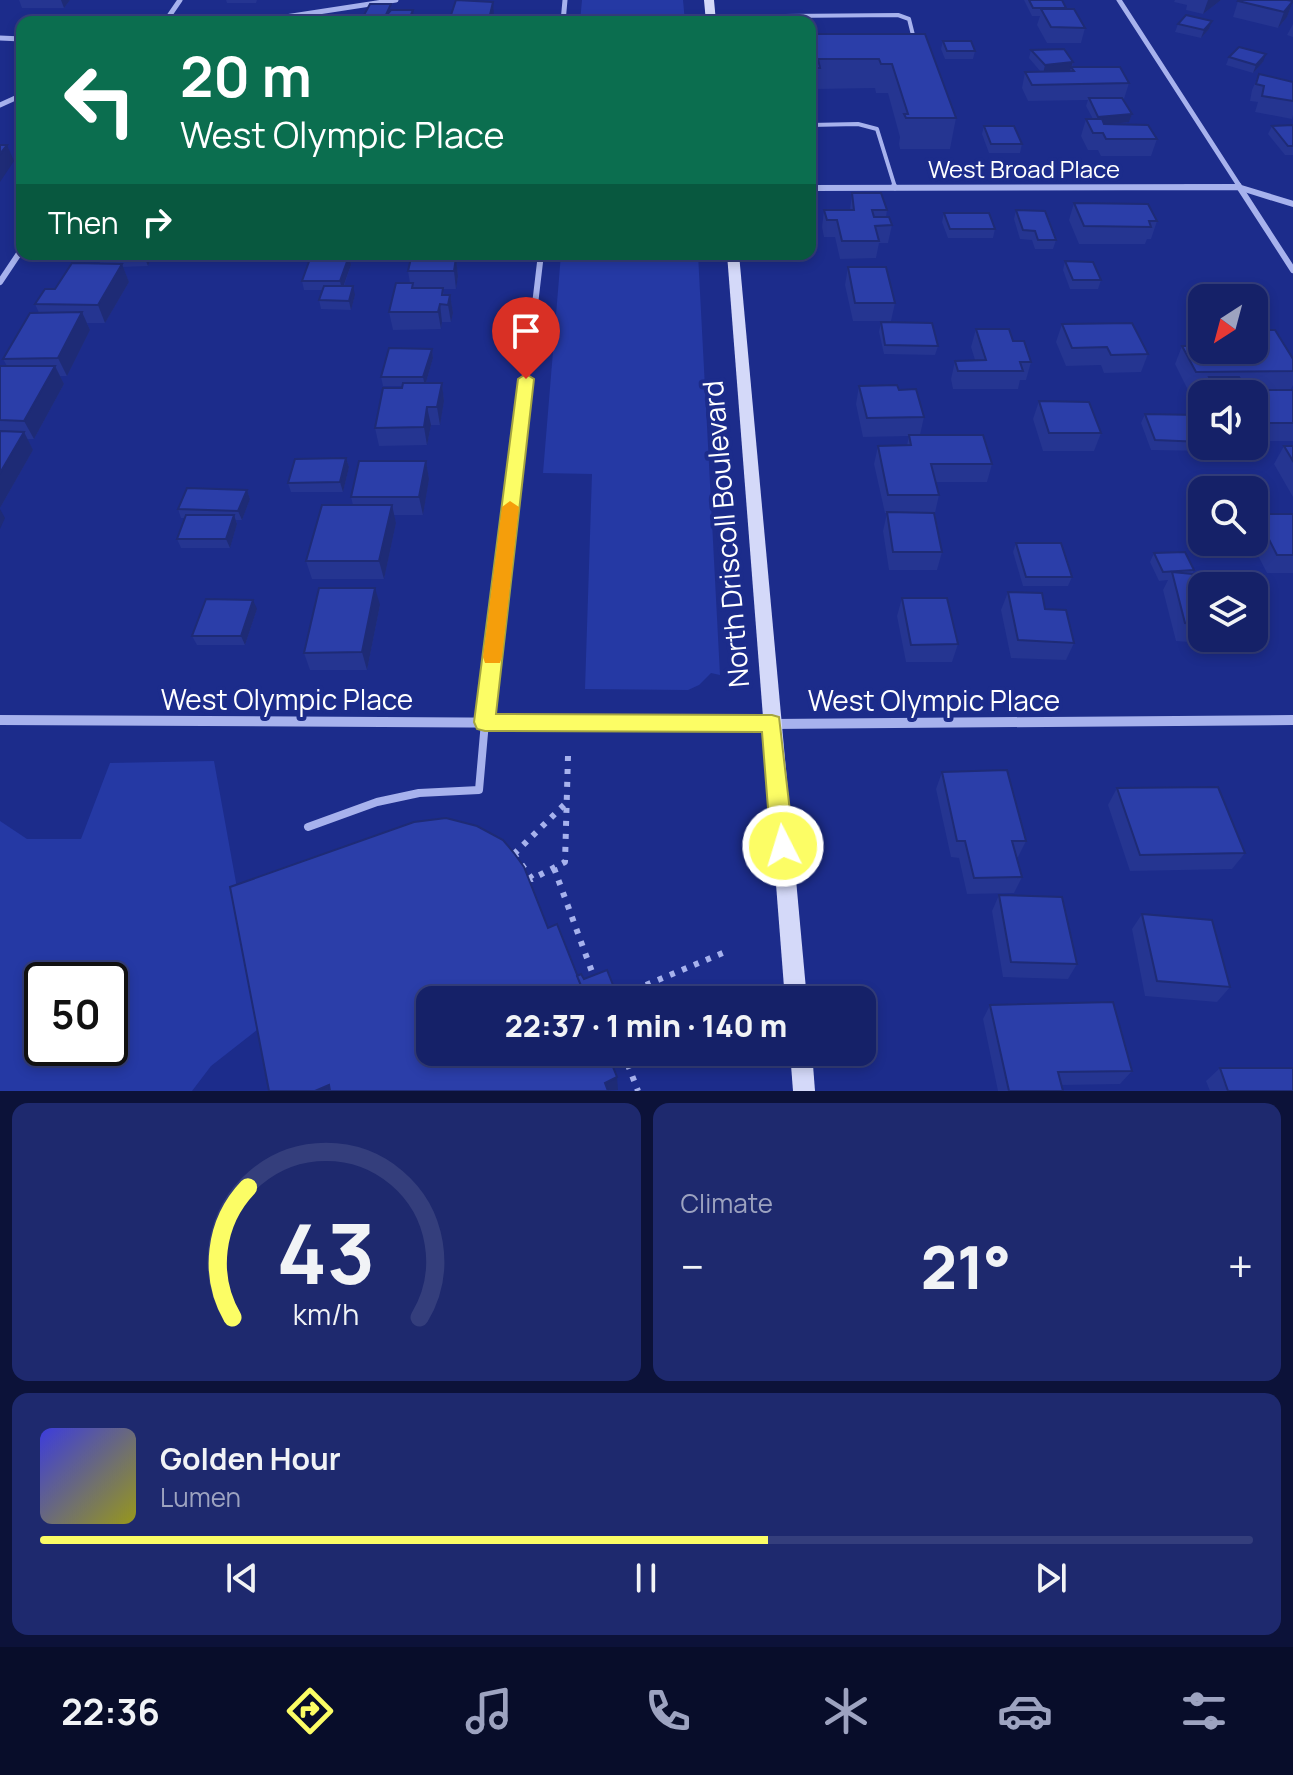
<!DOCTYPE html>
<html lang="en">
<head>
<meta charset="utf-8">
<style>
  body { margin:0; font-family:Manrope,sans-serif; background:#1e296e; color:#f1f3f6; height:100vh; display:flex; flex-direction:column; font-size:30px; white-space:nowrap }
  * { box-sizing:border-box; margin:0 }
  p { font-size:26px; color:#9da3c0 }
  .icon { flex:none; width:44px; height:44px; fill:none; stroke:currentColor; stroke-width:2; stroke-linecap:round; stroke-linejoin:round }
  .map { position:relative; height:1091px; overflow:hidden }
  .panel { display:flex; flex-direction:column; gap:12px; padding:12px; background:#0c1239; flex:1 }
  .panel>* { flex:none }
  .hud { position:absolute; left:16px; top:16px; width:800px; height:244px; border-radius:16px; box-shadow:0 4px 12px #0003,0 0 0 2px #343e7c; background:#0b6e4f; color:#fff; overflow:hidden }
  .needle { width:52px; rotate:216deg }
  .buttons { position:absolute; left:1188px; top:284px; display:grid; gap:16px }
  .buttons a { display:grid; place-items:center; width:80px; height:80px; border-radius:16px; background:#152168; box-shadow:0 4px 12px #0003,0 0 0 2px #343e7c; font-size:40px }
  .speed { position:absolute; left:24px; top:962px; display:flex; gap:16px; font-size:40px; font-weight:700; text-align:center }
  .speed>* { display:grid; place-content:center; width:104px; height:104px; border-radius:50%; background:#152168; box-shadow:0 4px 12px #0003,0 0 0 2px #343e7c; line-height:1 }
  .speed .limit { border:4px solid #111; border-radius:12px; background:#fff; color:#111 }
  .pin { position:absolute; display:grid; place-items:center; width:68px; height:68px; color:#fff; margin:-82px -34px; border-radius:50% 50% 50% 0; rotate:-45deg; box-shadow:0 0 8px #0007 }
  .pin .icon { rotate:45deg }
  .me { position:absolute; width:88px; margin:-44px; rotate:355deg; stroke-linejoin:round; filter:drop-shadow(0 0 6px #0008) }
  .turn { display:flex; align-items:center; gap:28px; height:168px; padding:0 32px; font-size:36px }
  .turn .icon { width:104px; height:104px; stroke-width:2.5 }
  .turn b { display:block; font-size:56px; line-height:68px }
  .then { display:flex; align-items:center; height:76px; padding:0 32px; background:#0003; gap:16px; font-size:30px }
  .big { font-size:60px; font-weight:800; line-height:1.1 }
  .panel .widget { flex:1; display:flex; flex-direction:column; justify-content:center; gap:12px; min-width:0; padding:0 28px; border-radius:16px; background:#1e296e }
  .panel .dial { align-items:center; gap:0 }
  .dial svg { height:208px; overflow:visible; fill:none; stroke:#343e7c; stroke-width:7; stroke-linecap:round; text-anchor:middle }
  .dial text { fill:#f1f3f6; stroke:none }
  .song { display:flex; align-items:center; gap:24px }
  .cover { width:96px; height:96px; border-radius:12px; background:linear-gradient(135deg,hsl(240 70% 55%),hsl(60 70% 35%)) }
  .played { height:8px; border-radius:4px; background:linear-gradient(90deg,#fcfd65 60%,#343e7c 60%) }
  .keys { display:flex; justify-content:space-around; direction:ltr }
  .heat { display:flex; justify-content:space-between; align-items:center; font-size:44px; direction:ltr }
  .panel .tiles { flex:1; display:grid; gap:12px; grid-template-columns:1fr 1fr }
  .widget:last-child { grid-column:span 2 }
  .trip { position:absolute; left:416px; top:986px; width:460px; height:80px; border-radius:16px; background:#152168; box-shadow:0 4px 12px #0003,0 0 0 2px #343e7c; font-weight:800; line-height:80px; text-align:center }
  .menu { display:flex; height:128px; justify-content:space-around; align-items:center; background:#080d2a; color:#9da3c0 }
  .menu .icon { width:56px; height:56px }
  .menu .selected { color:#fcfd65 }
  .menu b { font-size:36px; color:#f1f3f6 }
  .map>svg:first-child { display:block }
  .green { fill:#2539a4; fill-rule:evenodd }
  .lines { fill:none; stroke-linecap:round; stroke-linejoin:round }
  .path { stroke:#a7b2ed; stroke-width:6; stroke-dasharray:5 8; stroke-linecap:butt }
  .lane-far2 { stroke:#a7b2ed; stroke-width:4 }
  .lane-far1 { stroke:#a7b2ed; stroke-width:5 }
  .lane { stroke:#a7b2ed; stroke-width:8 }
  .street-far3 { stroke:#a7b2ed; stroke-width:5 }
  .street-far2 { stroke:#a7b2ed; stroke-width:6 }
  .street-far1 { stroke:#a7b2ed; stroke-width:8 }
  .street { stroke:#a7b2ed; stroke-width:10 }
  .secondary { fill:#d4d9f9; fill-rule:evenodd }
  .wall { fill:#253591 }
  .shaded-wall { fill:#1e2b76 }
  .building { fill:#2b3ea9; stroke:#1e2b76; stroke-width:2 }
  .route { fill:#fcfd65; stroke:#a4a442; stroke-width:2 }
  .slow { fill:#f59e0b }
  .labels { text-anchor:middle; stroke-width:8; stroke-linejoin:round; paint-order:stroke }
  .far-street-label { font-size:24px; fill:#fff; stroke:#1c2c8b }
  .street-label { font-size:28px; fill:#fff; stroke:#1c2c8b }
</style>
</head>
<body>
<div class="map">
<svg width="1293" height="1091" viewBox="0 0 1293 1091">
  <rect width="100%" height="100%" fill="#1c2c8b"/>
  <g class="green">
    <path d="M582,0H683L685,22H580Z"/>
    <path d="M561,254H698L720,675L711,673L699,685L688,690L585,689L592,474L543,473Z"/>
    <path d="M214,761L262,1026L211,1066L192,1091H0V821L27,839H81L110,763ZM42,980H110V1048H42Z"/>
  </g>
  <g class="lines">
    <g class="path">
      <path d="M514,854L532,879L565,862L568,756"/>
      <path d="M514,854L566,803"/>
      <path d="M554,868L595,980"/>
      <path d="M610,1000L730,950"/>
      <path d="M623,1052L638,1091"/>
    </g>
    <g class="lane-far2">
      <path d="M776,22L785,16L898,15L909,19L914,39"/>
      <path d="M810,125L858,124L877,129L895,187"/>
    </g>
    <path class="lane-far1" d="M894,185L895,188"/>
    <path class="lane" d="M308,827L377,802L419,793L479,790L485,722"/>
    <g class="street-far3">
      <path d="M1119,0L1240,187"/>
      <path d="M165,22L180,0"/>
      <path d="M253,22L396,0"/>
      <path d="M563,22L565,0"/>
      <path d="M0,38L22,39"/>
      <path d="M0,105L22,95"/>
      <path d="M1185,187H1238"/>
    </g>
    <g class="street-far2">
      <path d="M1238,185L1293,270"/>
      <path d="M810,188L1238,187L1293,204"/>
      <path d="M0,282L22,249"/>
      <path d="M521,422L541,254"/>
    </g>
    <path class="street-far1" d="M485,718L521,420"/>
    <g class="street">
      <path d="M0,720L772,724L1293,720"/>
      <path d="M485,722L486,716"/>
    </g>
    <g class="secondary">
      <path d="M704,0H714L716,22H706Z"/>
      <path d="M727,254H739L807,1000H785Z"/>
      <path d="M790,1052H812L815,1091H793Z"/>
    </g>
  </g>
  <g class="wall">
    <path d="M19,0H70L64,8H22Z"/>
    <path d="M226,0H257L256,3H227Z"/>
    <path d="M1024,0H1062L1066,8L1085,28L1081,43H1047L1037,25L1040,16H1032Z"/>
    <path d="M1175,0H1221L1203,14L1186,10L1187,5L1174,2Z"/>
    <path d="M1238,1H1293L1287,17L1278,28L1233,17Z"/>
    <path d="M493,2V22H452L451,15Z"/>
    <path d="M1212,21L1209,29L1201,38L1175,32L1178,24Z"/>
    <path d="M1293,24V37L1287,35Z"/>
    <path d="M810,34H925L956,118L950,149H900L899,144L900,137L888,93H876L875,88L818,89L817,98H810Z"/>
    <path d="M943,41L975,51L973,59H945L941,49Z"/>
    <path d="M1031,50L1073,62L1072,67L1129,83L1124,99H1123L1132,114L1129,122L1109,124L1157,139L1151,156H1101L1098,150H1088L1081,136L1086,119H1093L1086,106L1088,100L1028,101L1022,88L1025,72H1041L1029,58Z"/>
    <path d="M1229,57L1263,62L1253,73L1226,65Z"/>
    <path d="M1259,74L1293,82V115L1292,119L1255,112L1258,102L1250,101L1252,90Z"/>
    <path d="M1293,125V155H1285L1268,134L1272,126Z"/>
    <path d="M984,126L1022,144L1020,153H989L982,134Z"/>
    <path d="M852,193L887,210L886,217L892,225L888,243H879L876,258L840,259L835,237H824L822,227L824,210H850Z"/>
    <path d="M1074,203L1157,221L1151,239H1147L1145,244H1079L1069,220Z"/>
    <path d="M1016,210L1056,240L1053,249H1035L1032,240L1020,239L1014,219Z"/>
    <path d="M944,213L995,229L993,238H948L942,222Z"/>
    <path d="M96,254H153L148,266L123,267L129,282L105,323H87L90,330L67,376H60L64,384L34,439H27L33,450L0,508V366H7L3,359L39,313L35,304L55,289L100,263Z"/>
    <path d="M349,256L351,265L344,286L355,295L351,310L321,309L319,300L322,290H304L302,281Z"/>
    <path d="M456,258L458,276L456,289H443L444,295H450L453,313L451,322H442L441,329L393,330L389,312L410,283L408,271L445,259Z"/>
    <path d="M1065,261L1101,280L1098,289H1070L1063,270Z"/>
    <path d="M848,267L895,303L891,321H853L845,285Z"/>
    <path d="M1203,283L1254,298H1202V313L1196,300Z"/>
    <path d="M1254,298L1265,319L1260,330L1293,359V385L1291,389H1246L1293,390V441H1254V394H1202V398L1200,395L1203,390H1188L1175,364L1182,346L1254,350Z"/>
    <path d="M881,322L938,346L935,355L884,354L879,332Z"/>
    <path d="M1062,324L1148,354L1141,372L1104,373L1101,365L1066,366L1056,342Z"/>
    <path d="M976,329L1013,341L1031,362L1026,380H1020L1018,389H953L951,379L955,361L975,360L971,347Z"/>
    <path d="M432,349L433,358L426,383H442L444,401L440,425H431L427,445L379,446L375,428L403,386H383L381,377Z"/>
    <path d="M859,386L899,390L924,417L920,435L992,464L987,482H936L939,495L935,513L942,552L937,570H889L883,531L887,513H885L874,464L878,446L907,445L909,436L863,437L856,404Z"/>
    <path d="M1039,401L1101,433L1094,451H1043L1033,419Z"/>
    <path d="M1145,414L1202,425V446H1207L1205,451L1151,450L1141,423Z"/>
    <path d="M1284,446H1293V497L1274,464Z"/>
    <path d="M346,458L349,467L343,492H291L288,483Z"/>
    <path d="M426,461L429,479L423,515H394L396,523L384,579H312L306,561L353,505L351,497Z"/>
    <path d="M247,490L250,499L242,520H236L237,524L230,548H181L177,539L185,518H181L178,509Z"/>
    <path d="M1256,514H1293V573H1267L1251,542H1254V518Z"/>
    <path d="M1016,543L1072,577L1068,586H1023L1013,552Z"/>
    <path d="M1154,553L1194,570L1192,574L1202,586V638H1233L1229,645L1176,641L1163,590L1168,580L1159,581L1150,562Z"/>
    <path d="M1008,592L1045,609L1074,643L1066,660L1011,658L1001,610Z"/>
    <path d="M902,598L958,644L952,662H906L897,616Z"/>
    <path d="M380,605L367,670H310L304,653Z"/>
    <path d="M257,609L245,645H197L192,636Z"/>
    <path d="M942,772L1026,841L1018,857H1016L1022,877L1014,893L967,894L959,858L951,857L936,789Z"/>
    <path d="M1117,788L1245,853L1232,869L1130,871L1108,805Z"/>
    <path d="M999,895L1077,964L1068,979L1003,977L992,911Z"/>
    <path d="M1142,914L1230,987L1217,1002L1145,996L1132,929Z"/>
    <path d="M990,1005L1132,1071L1120,1084L1062,1085L1063,1091H998L983,1019Z"/>
    <path d="M1220,1068L1293,1091H1210L1206,1081Z"/>
  </g>
  <g class="shaded-wall">
    <path d="M61,0H70L64,8Z"/>
    <path d="M1208,0H1221L1203,14Z"/>
    <path d="M1293,1L1287,17L1278,28L1284,12Z"/>
    <path d="M493,2L494,17L493,22H491L490,15Z"/>
    <path d="M413,10L414,18L412,22H408Z"/>
    <path d="M1212,21L1209,29L1201,38L1204,30Z"/>
    <path d="M1266,54L1263,62L1253,73L1256,65Z"/>
    <path d="M1073,62L1070,71L1043,74L1045,65Z"/>
    <path d="M1132,114L1129,122L1096,126L1098,117Z"/>
    <path d="M7,145L14,161L0,182V154Z"/>
    <path d="M143,254H153L148,266Z"/>
    <path d="M349,256L351,265L342,290L340,281Z"/>
    <path d="M456,258L458,276L456,289L454,271Z"/>
    <path d="M122,264L129,282L105,323L98,305Z"/>
    <path d="M353,286L355,295L351,310L349,301Z"/>
    <path d="M450,295L453,313L451,322L448,305Z"/>
    <path d="M440,304L442,322L441,329L438,312Z"/>
    <path d="M82,312L90,330L67,376L58,358Z"/>
    <path d="M432,349L433,358L425,386L423,377Z"/>
    <path d="M55,366L64,384L34,439L24,421Z"/>
    <path d="M442,383L444,401L440,425L437,407Z"/>
    <path d="M427,407L431,425L427,445L424,427Z"/>
    <path d="M24,432L33,450L0,508V473Z"/>
    <path d="M346,458L349,467L343,492L340,482Z"/>
    <path d="M426,461L429,479L423,515L419,497Z"/>
    <path d="M247,490L250,499L242,520L238,511Z"/>
    <path d="M392,505L396,523L384,579L379,561Z"/>
    <path d="M0,509L5,518L0,529Z"/>
    <path d="M234,515L237,524L230,548L226,539Z"/>
    <path d="M375,588L380,605L367,670L362,652Z"/>
    <path d="M253,600L257,609L245,645L241,636Z"/>
    <path d="M617,1077L618,1090L605,1091V1083Z"/>
    <path d="M329,1085L332,1091H315Z"/>
  </g>
  <g class="building">
    <path d="M456,0L493,2L490,15H451Z"/>
    <path d="M1029,0H1062L1066,8H1033Z"/>
    <path d="M1239,0H1287L1293,1L1284,12L1238,1Z"/>
    <path d="M370,4H391L385,17L391,10H413L408,22H361L364,17H375L364,15Z"/>
    <path d="M1041,9H1074L1085,28L1051,27Z"/>
    <path d="M1186,15L1212,21L1204,30L1178,24Z"/>
    <path d="M810,34H925L956,118H906L904,114H908L892,64H881L879,59H818L820,68H810Z"/>
    <path d="M943,41H971L975,51H947Z"/>
    <path d="M1239,47L1266,54L1256,65L1229,57Z"/>
    <path d="M1064,49L1073,62L1045,65L1031,50Z"/>
    <path d="M1071,67H1120L1129,83L1032,85L1025,72L1074,71Z"/>
    <path d="M1259,74L1293,82V101L1262,96L1264,86L1256,84Z"/>
    <path d="M1089,98H1122L1132,114L1098,117Z"/>
    <path d="M1086,119H1102L1104,124L1148,125L1157,139H1106L1103,133H1093Z"/>
    <path d="M1293,125V146H1288L1272,126Z"/>
    <path d="M984,126H1014L1022,144H991Z"/>
    <path d="M0,145H7L0,154Z"/>
    <path d="M852,193H881L887,210H872L874,217H889L892,225L875,226L879,241H842L837,220H827L824,210H854Z"/>
    <path d="M1074,203L1148,204L1157,221H1149L1151,227L1084,226Z"/>
    <path d="M1016,210L1045,211L1056,240H1038L1035,231L1023,230Z"/>
    <path d="M944,213H989L995,229H950Z"/>
    <path d="M412,254H440L439,259L456,258L454,271H408Z"/>
    <path d="M311,256H349L340,281H302Z"/>
    <path d="M1065,261L1093,262L1101,280H1073Z"/>
    <path d="M72,263L122,264L98,305L35,304L45,289H55Z"/>
    <path d="M848,267H886L895,303H855Z"/>
    <path d="M396,283H413L412,288H443L442,295H450L448,305L440,304L438,312H389Z"/>
    <path d="M1203,283H1246L1254,298H1211Z"/>
    <path d="M324,286H353L349,301L319,300Z"/>
    <path d="M1254,298L1265,319H1254Z"/>
    <path d="M82,312L58,358L3,359L30,313Z"/>
    <path d="M881,322L932,323L938,346L885,345Z"/>
    <path d="M1132,323L1148,354L1111,355L1107,347L1072,348L1062,324Z"/>
    <path d="M976,329H1009L1013,341H1024L1031,362H1020L1023,371H958L955,361L986,360Z"/>
    <path d="M1254,330H1275L1293,359V371L1196,372L1182,346H1202V350H1254Z"/>
    <path d="M389,348L432,349L423,377H381Z"/>
    <path d="M0,366H55L24,421L0,420Z"/>
    <path d="M1209,377H1239L1246,390H1293V423H1262L1254,408V394H1247L1246,392H1217Z"/>
    <path d="M403,383H442L437,407H427L424,427L375,428L383,388H402Z"/>
    <path d="M897,385L899,390L916,389L924,417L867,418L859,386Z"/>
    <path d="M1039,401L1089,402L1101,433H1049Z"/>
    <path d="M1145,414L1198,415L1202,425V442L1155,440Z"/>
    <path d="M0,431L24,432L0,473Z"/>
    <path d="M909,435H983L992,464H931L939,495H888L878,446L911,445Z"/>
    <path d="M1284,446H1293V461Z"/>
    <path d="M346,458L340,482L288,483L295,459Z"/>
    <path d="M359,461H426L419,497H351Z"/>
    <path d="M187,488L247,490L238,511L178,509Z"/>
    <path d="M322,505H392L379,561H306Z"/>
    <path d="M887,512L934,513L942,552H893Z"/>
    <path d="M1256,514H1293V555H1277Z"/>
    <path d="M186,515H234L226,539H177Z"/>
    <path d="M1016,543H1061L1072,577H1026Z"/>
    <path d="M1185,552L1194,570L1163,572L1154,553Z"/>
    <path d="M1172,572L1224,577L1227,586H1202V624L1185,623Z"/>
    <path d="M319,588H375L362,652L304,653Z"/>
    <path d="M1008,592L1042,593L1045,609L1066,610L1074,643L1018,640Z"/>
    <path d="M902,598H947L958,644L911,645Z"/>
    <path d="M206,599L253,600L241,636H192Z"/>
    <path d="M1007,770L1026,841H1012L1022,877L974,878L965,841H957L942,772Z"/>
    <path d="M1218,787L1245,853L1140,855L1117,788Z"/>
    <path d="M446,818L477,826L503,840L514,853L524,867L548,928L557,924L587,1000H430V1052H607L617,1077L605,1083L608,1091H330L329,1085L315,1091H269L230,887L414,822Z"/>
    <path d="M999,895L1062,897L1077,964L1011,962Z"/>
    <path d="M1142,914L1212,920L1230,987L1157,981Z"/>
    <path d="M607,970L619,1000H587L577,976L581,974L584,979Z"/>
    <path d="M1113,1002L1132,1071L1058,1072L1063,1091H1009L990,1005Z"/>
    <path d="M1220,1068H1293V1091H1228Z"/>
  </g>
  <path class="route" d="M526,374L534,379L496,714L772,715L779,717L794,846L791,854L783,857L775,854L771,846L762,732L485,731L477,729L474,722L518,379Z"/>
  <path class="slow" d="M510,501L519,507L502,657L500,663H485L483,657L502,507Z"/>
  <g class="labels">
    <g class="far-street-label">
      <text x="1024" y="178">West Broad Place</text>
    </g>
    <g class="street-label">
      <text transform="translate(726 534) rotate(-95)" y="10">North Driscoll Boulevard</text>
      <text x="287" y="710">West Olympic Place</text>
      <text x="934" y="711">West Olympic Place</text>
    </g>
  </g>
</svg>
<div class="buttons">
<a><svg class="needle" viewBox="-14 -14 28 28"><path d="M0-13l5 13h-10z" fill="#e53935"/><path d="M0 13l5-13h-10z" fill="#9da3c0"/></svg></a>
<a><svg class="icon" aria-label="sound" viewBox="0 0 24 24"><path d="M4 9h4l5-4v14l-5-4H4zM17 9q2 3 0 6"/></svg></a>
<a><svg class="icon" aria-label="search" viewBox="0 0 24 24"><circle cx="10" cy="10" r="6"/><path d="M15 15l6 6"/></svg></a>
<a><svg class="icon" aria-label="layers" viewBox="0 0 24 24"><path d="M12 4l9 5-9 5-9-5zM3 14l9 5 9-5"/></svg></a>
</div>
<div class="speed"><div class="limit">50</div></div>
<div class="pin" style="left:526px;top:379px;background:#d93025"><svg class="icon" aria-label="arrive" viewBox="0 0 24 24"><path d="M6 21V4h12l-3 4 3 4H6"/></svg></div>
<svg class="me" style="left:783px;top:846px" viewBox="-20 -20 40 40"><circle r="17" fill="#fcfd65" stroke="#fff" stroke-width="3"/><path d="M0-11L8 9 0 5-8 9z" fill="#fff"/></svg>
<div class="trip">22:37 · 1 min · 140 m</div>
<div class="hud">
<div class="turn"><svg class="icon" aria-label="left" viewBox="0 0 24 24"><path d="M17 20v-9H6M10 6l-5 5 5 5"/></svg><div><b>20 m</b>West Olympic Place</div></div>
<div class="then">Then<svg class="icon" aria-label="right" viewBox="0 0 24 24"><path d="M7 20v-9h11M14 6l5 5-5 5"/></svg></div>
</div>
</div>
<section class="panel">
<div class="tiles">
<div class="widget dial"><svg viewBox="0 0 100 80">
<path d="M14 69A42 42 0 1 1 86 69"/>
<path d="M14 69A42 42 0 0 1 20 19" stroke="#fcfd65"/>
<text x="50" y="56" font-size="32" font-weight="700">43</text>
<text x="50" y="72" font-size="11">km/h</text>
</svg></div>
<div class="widget"><p>Climate</p>
<div class="heat"><a>−</a><b class="big">21°</b><a>+</a></div>
</div>
<div class="widget">
<div class="song"><i class="cover"></i><div><b>Golden Hour</b><p>Lumen</p></div></div>
<div class="played"></div>
<div class="keys"><svg class="icon" aria-label="previous" viewBox="0 0 24 24"><path d="M18 5L8 12l10 7zM5 5v14"/></svg><svg class="icon" aria-label="pause" viewBox="0 0 24 24"><path d="M8 5v14M16 5v14"/></svg><svg class="icon" aria-label="next" viewBox="0 0 24 24"><path d="M6 5l10 7-10 7zM19 5v14"/></svg></div>
</div>
</div>
</section>
<nav class="menu">
<b>22:36</b>
<svg class="icon selected" aria-label="directions" viewBox="0 0 24 24"><path d="M12 3l9 9-9 9-9-9zM9 14v-3h6M13 9l2 2-2 2"/></svg>
<svg class="icon" aria-label="music" viewBox="0 0 24 24"><path d="M9 18V5l10-2v13"/><circle cx="6" cy="18" r="3"/><circle cx="16" cy="16" r="3"/></svg>
<svg class="icon" aria-label="phone" viewBox="0 0 24 24"><path d="M5 4h4l2 5-3 2q2 4 5 5l2-3 5 2v4C11 20 4 13 5 4z"/></svg>
<svg class="icon" aria-label="climate" viewBox="0 0 24 24"><path d="M12 3v18M4 7l16 10M4 17L20 7"/></svg>
<svg class="icon" aria-label="car" viewBox="0 0 24 24"><path d="M5 17H2v-5l4-1 3-4h7l3 4 3 1v5h-3M9 17h6M6 11h13"/><circle cx="7" cy="17" r="2"/><circle cx="17" cy="17" r="2"/></svg>
<svg class="icon" aria-label="filters" viewBox="0 0 24 24"><path d="M4 7h16M4 17h16"/><circle cx="9" cy="7" r="2"/><circle cx="15" cy="17" r="2"/></svg>
</nav>
</body>
</html>
